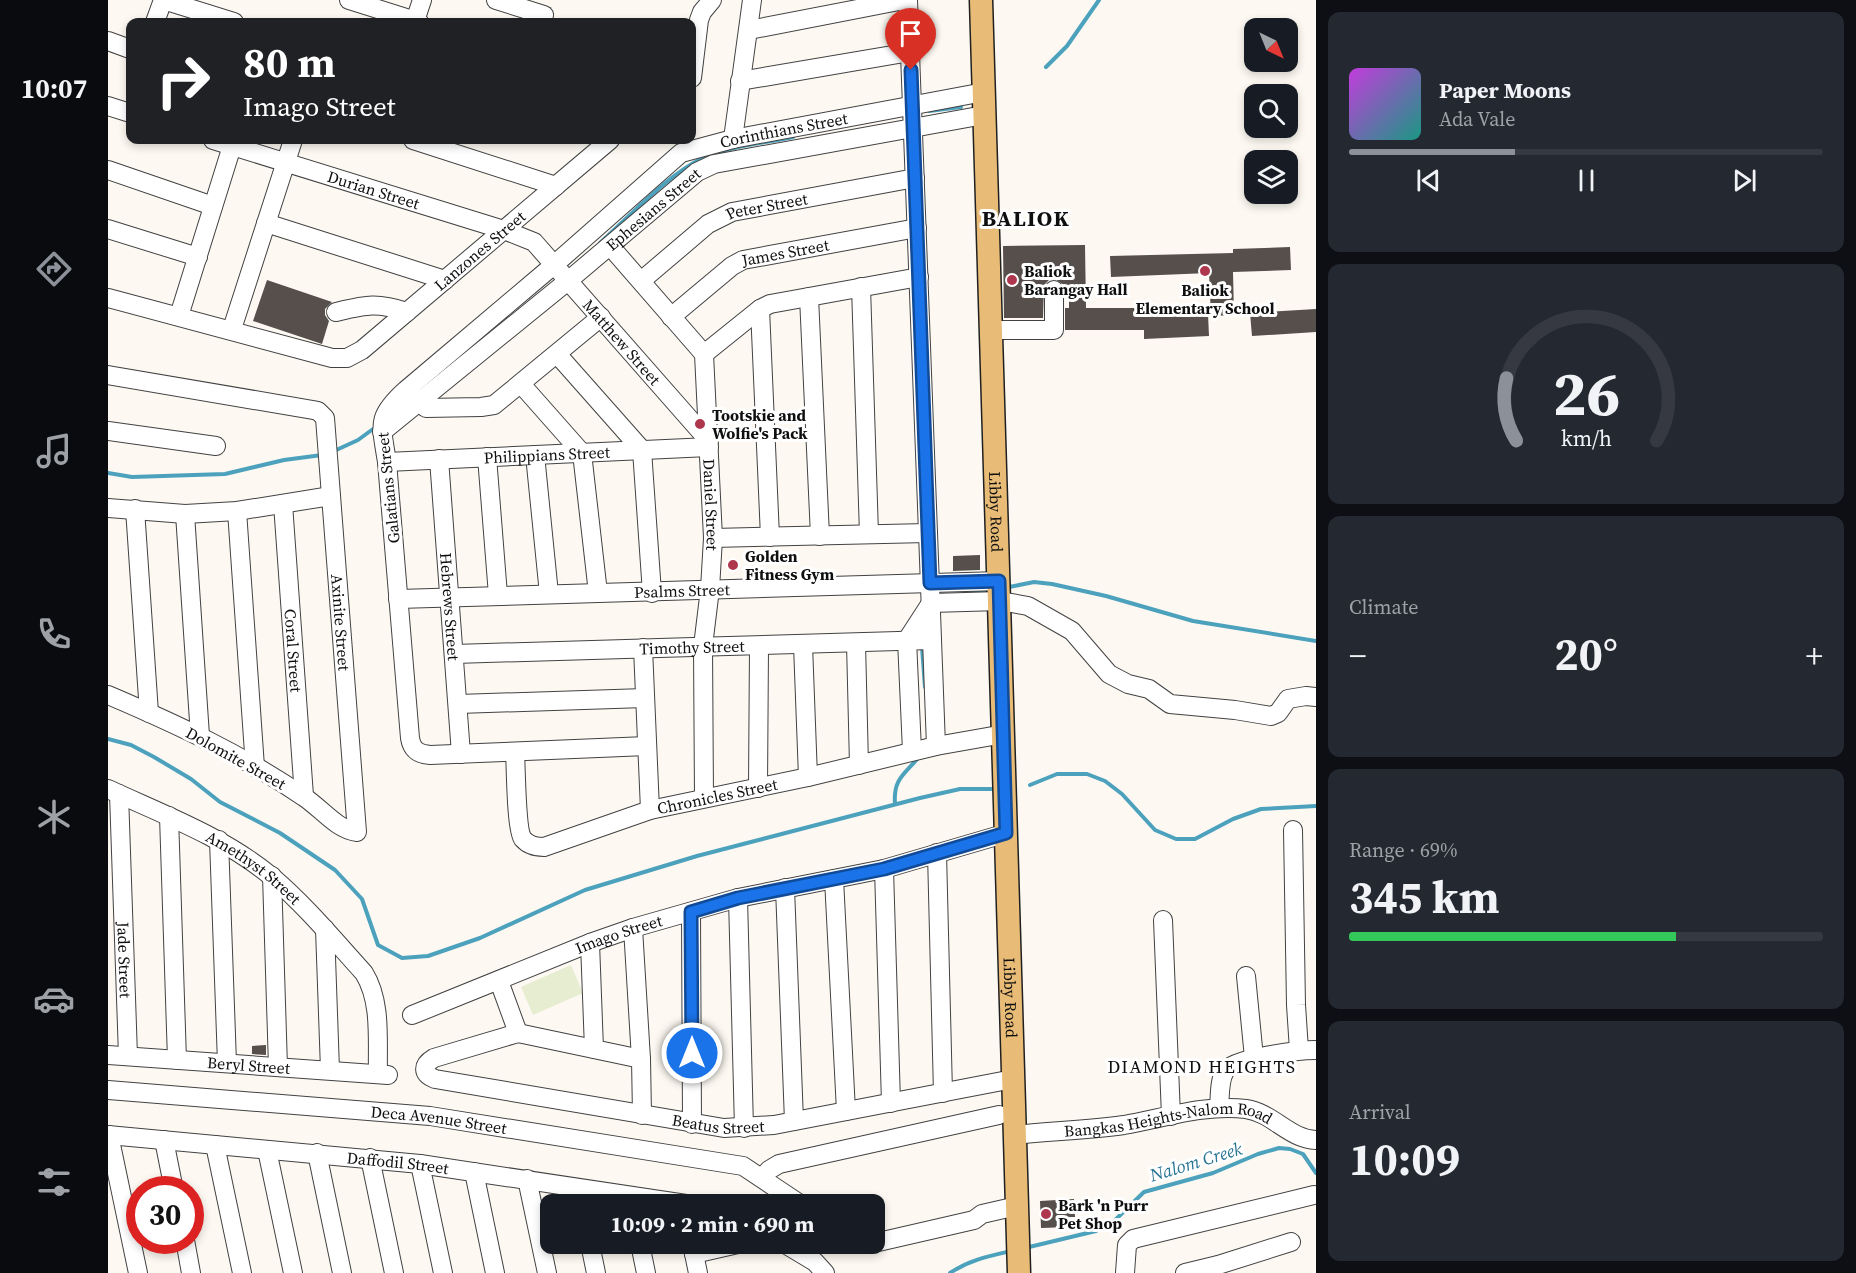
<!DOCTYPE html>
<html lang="en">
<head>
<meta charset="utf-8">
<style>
  body { margin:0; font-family:"Source Serif 4",serif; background:#242831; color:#f1f3f6; height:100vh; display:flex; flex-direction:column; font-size:22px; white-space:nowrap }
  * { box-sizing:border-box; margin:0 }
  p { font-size:20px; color:#9ea1a6 }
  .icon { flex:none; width:33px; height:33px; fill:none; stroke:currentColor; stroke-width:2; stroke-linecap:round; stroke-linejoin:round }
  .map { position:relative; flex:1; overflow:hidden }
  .panel { display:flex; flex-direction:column; gap:12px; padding:12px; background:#0d0f14; width:540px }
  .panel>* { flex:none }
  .hud { position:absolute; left:18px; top:18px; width:570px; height:126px; border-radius:12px; box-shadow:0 3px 9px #0003; background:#202124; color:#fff; overflow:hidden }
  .needle { width:39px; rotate:137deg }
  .tools { position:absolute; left:1136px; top:18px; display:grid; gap:12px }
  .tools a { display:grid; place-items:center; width:54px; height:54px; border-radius:12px; background:#171b24; box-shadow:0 3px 9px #0003; font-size:30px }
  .speed { position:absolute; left:18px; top:1176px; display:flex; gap:12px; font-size:30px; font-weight:700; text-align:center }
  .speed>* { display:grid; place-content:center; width:78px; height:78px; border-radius:50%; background:#171b24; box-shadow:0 3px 9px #0003; line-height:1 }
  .speed .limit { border:9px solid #d22; background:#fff; color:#111 }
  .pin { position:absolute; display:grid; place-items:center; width:51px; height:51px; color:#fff; margin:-62px -26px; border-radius:50% 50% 50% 0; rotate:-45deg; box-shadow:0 0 6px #0007 }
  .pin .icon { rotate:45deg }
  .me { position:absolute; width:66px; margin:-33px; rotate:0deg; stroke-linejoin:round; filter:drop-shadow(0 0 4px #0008) }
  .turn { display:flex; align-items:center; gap:21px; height:126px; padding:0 18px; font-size:27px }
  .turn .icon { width:78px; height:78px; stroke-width:2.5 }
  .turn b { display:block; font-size:42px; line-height:51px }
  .big { font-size:45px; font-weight:700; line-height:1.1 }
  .panel .card { flex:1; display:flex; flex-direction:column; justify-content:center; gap:9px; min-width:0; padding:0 21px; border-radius:12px; background:#242831 }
  .panel .dial { align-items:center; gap:0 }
  .dial svg { height:156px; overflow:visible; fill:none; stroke:#363941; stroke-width:7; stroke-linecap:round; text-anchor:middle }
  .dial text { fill:#f1f3f6; stroke:none }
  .song { display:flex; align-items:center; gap:18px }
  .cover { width:72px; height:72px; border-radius:9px; background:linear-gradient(135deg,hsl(290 70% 55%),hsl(170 70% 35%)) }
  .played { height:6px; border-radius:3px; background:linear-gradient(90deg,#8c9099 35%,#363941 35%) }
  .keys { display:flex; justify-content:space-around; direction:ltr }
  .heat { display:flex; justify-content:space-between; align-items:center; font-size:33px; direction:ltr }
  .charge { height:9px; border-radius:4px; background:linear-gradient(90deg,#34c759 69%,#363941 0) }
  .trip { position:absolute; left:432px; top:1194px; width:345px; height:60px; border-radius:12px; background:#171b24; box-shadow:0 3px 9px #0003; font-weight:700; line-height:60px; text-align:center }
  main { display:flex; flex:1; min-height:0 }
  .menu { display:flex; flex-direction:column; width:108px; justify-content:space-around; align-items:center; background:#090b0e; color:#9ea1a6 }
  .menu .icon { width:42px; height:42px }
  .menu .selected { color:#8c9099 }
  .menu b { font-size:27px; color:#f1f3f6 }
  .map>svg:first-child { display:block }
  .pitch { fill:#e7edd0 }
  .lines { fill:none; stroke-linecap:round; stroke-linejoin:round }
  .stream { stroke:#4ca1bd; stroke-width:4 }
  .building { fill:#564f4c }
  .minor-casing { stroke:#424242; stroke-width:20 }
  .major-casing { stroke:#202020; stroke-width:25 }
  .minor { stroke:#fff; stroke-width:18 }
  .major { stroke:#e8bc77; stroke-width:22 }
  .route-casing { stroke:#114b97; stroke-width:15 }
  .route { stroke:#1a73e8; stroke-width:10 }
  .poi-dot { fill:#ae374e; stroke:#fff; stroke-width:2 }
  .labels { text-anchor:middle; stroke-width:6; stroke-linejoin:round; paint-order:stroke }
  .street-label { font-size:16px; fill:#0f0f0f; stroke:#fff }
  .poi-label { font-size:16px; font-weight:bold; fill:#0f0f0f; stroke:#fff; text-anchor:start }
  .neighbourhood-label { font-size:18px; letter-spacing:1.5px; fill:#0f0f0f; stroke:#fff }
  .water-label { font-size:18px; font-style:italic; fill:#267392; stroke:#fff }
  .district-label { font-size:22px; font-weight:bold; letter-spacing:1.5px; fill:#0f0f0f; stroke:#fff }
</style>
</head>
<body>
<main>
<nav class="menu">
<b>10:07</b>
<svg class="icon selected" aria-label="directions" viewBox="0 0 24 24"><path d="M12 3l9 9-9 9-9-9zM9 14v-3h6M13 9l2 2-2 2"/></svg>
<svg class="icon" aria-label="music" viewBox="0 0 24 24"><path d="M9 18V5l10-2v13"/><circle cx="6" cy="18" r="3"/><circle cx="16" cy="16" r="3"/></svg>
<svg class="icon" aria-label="phone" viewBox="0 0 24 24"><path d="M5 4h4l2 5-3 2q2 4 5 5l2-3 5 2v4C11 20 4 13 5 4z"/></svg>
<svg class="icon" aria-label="climate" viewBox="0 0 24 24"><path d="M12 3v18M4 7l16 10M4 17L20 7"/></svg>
<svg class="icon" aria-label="car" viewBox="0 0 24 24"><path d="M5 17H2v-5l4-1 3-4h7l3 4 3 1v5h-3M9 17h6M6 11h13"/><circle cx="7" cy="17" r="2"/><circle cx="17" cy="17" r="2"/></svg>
<svg class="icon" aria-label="filters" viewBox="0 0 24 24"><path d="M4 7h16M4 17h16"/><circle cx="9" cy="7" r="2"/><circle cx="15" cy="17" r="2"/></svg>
</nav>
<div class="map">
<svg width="1208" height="1273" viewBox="0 0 1208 1273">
  <rect width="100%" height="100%" fill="#fdf9f2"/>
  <path class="pitch" d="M463,965L475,993L425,1015L413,987Z"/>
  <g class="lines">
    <g class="stream">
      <path d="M938,67L959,46L991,0"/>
      <path d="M821,111L853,107"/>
      <path d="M492,243C521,217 560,174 595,158C623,146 656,143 685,137"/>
      <path d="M224,452L250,440L265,429"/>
      <path d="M0,473L24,477L117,474L176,460L214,455"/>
      <path d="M901,587L926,582L944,584L998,596L1085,621L1208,641"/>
      <path d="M864,591H877"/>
      <path d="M814,647L817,687"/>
      <path d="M0,739L23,745L46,757L83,779L112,802L172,833L227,870L254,899L270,945L294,958L320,956L372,938L477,890L589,856L812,798L852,789H883"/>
      <path d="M922,785L949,774H979L997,781L1014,794L1047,830L1068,839H1087L1125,819L1153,809L1208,806"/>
      <path d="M787,804C785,779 796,775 810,758"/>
      <path d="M917,1248L988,1231L1003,1224L1036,1192L1105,1173L1150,1154L1171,1148L1182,1149L1195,1154L1208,1173"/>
      <path d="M842,1273C861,1260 881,1256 903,1251"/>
    </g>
  </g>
  <g class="building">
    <path d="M977,245L978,308H1029V317L1100,314L1101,336L1036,339V330H957V308H961V285H956L947,279L941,280L936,285L935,318H896L895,246Z"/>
    <path d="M1182,247L1183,270L1125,272L1126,315L1103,316L1101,273L1003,277L1002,256L1125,253V249Z"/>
    <path d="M159,280L224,302L217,309V315L221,321L214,344L145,321Z"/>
    <path d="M1208,309V332L1144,336L1142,313Z"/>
    <path d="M872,555V570L845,571V556Z"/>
    <path d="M158,1045V1055L144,1054V1046Z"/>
    <path d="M966,1199L967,1217H961L962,1227L933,1228L932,1201Z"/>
  </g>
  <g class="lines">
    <g class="minor-casing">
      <g id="minor">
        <path d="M55,0L126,22"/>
        <path d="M241,0L311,22"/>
        <path d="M388,0L436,15"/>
        <path d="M800,0L828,746"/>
        <path d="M307,21L314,0"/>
        <path d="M47,22L55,0"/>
        <path d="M641,30L796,0"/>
        <path d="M0,41L22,49"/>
        <path d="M584,78L591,20L594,12L604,0"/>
        <path d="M632,81L802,52"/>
        <path d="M0,106L22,113"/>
        <path d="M625,139L644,0"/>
        <path id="s1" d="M105,140L396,230L426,242L601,441"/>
        <path d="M305,140L448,186"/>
        <path d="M0,170L105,206"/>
        <path d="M158,223L337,280"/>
        <path d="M0,229L90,257"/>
        <path id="s2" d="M502,246L596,354L605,538L602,589L595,646L596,798"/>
        <path id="s3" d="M533,281L600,224L624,212L807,178"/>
        <path d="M753,287L761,534"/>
        <path d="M701,297L712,536"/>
        <path id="s4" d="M0,298L224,358H239L254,350L502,140"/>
        <path d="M652,309L662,537"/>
        <path d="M228,312C258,305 268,302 299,312"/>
        <path d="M71,316L124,146"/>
        <path id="s5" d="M563,317L624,266L635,260L809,228"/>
        <path d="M124,329L185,140"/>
        <path d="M883,330H946V290"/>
        <path d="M449,354L534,450L544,593"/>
        <path d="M596,354L652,309L662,304L811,277"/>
        <path id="s6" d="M0,375L205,410L210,411L217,418L249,832C229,830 213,808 196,797C135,755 68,724 0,695"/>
        <path d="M413,384L474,453L490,593"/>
        <path d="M304,396L318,408L373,407L386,405L493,317"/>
        <path d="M0,431L108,446"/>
        <path id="s7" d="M274,432L461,280L589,172L606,164L876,115"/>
        <path d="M427,455L441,594"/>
        <path d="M379,457L390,595"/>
        <path id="s8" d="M331,459L353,754"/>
        <path id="s9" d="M279,462L601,447"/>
        <path id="s10" d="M175,504L196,796"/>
        <path d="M0,508L77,514L129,511L223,496"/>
        <path d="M27,509L41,713"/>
        <path d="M129,511L147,767"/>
        <path d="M77,514L92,736"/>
        <path d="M605,538L820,533"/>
        <path id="s11" d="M290,599L892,581"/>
        <path d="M823,603L892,601L920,606L964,631L1001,674L1020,684L1041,689L1062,704L1127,710L1163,716L1170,713L1180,699L1198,696L1208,697"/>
        <path d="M748,643L751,765"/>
        <path d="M695,645L700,777"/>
        <path d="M535,648L542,810"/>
        <path id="s12" d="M346,654C505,649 665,645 824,640"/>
        <path d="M350,704L537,698"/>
        <path id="s13" d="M539,746L322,755C310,754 304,750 302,738L279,462C273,424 268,417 298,390L447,264L573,153L625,139L876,92"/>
        <path d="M804,751L799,640L823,603"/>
        <path id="s14" d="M407,752C408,767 408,830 415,839C421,846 428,847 436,847L542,810L700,777L828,746L896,734"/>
        <path d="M650,788L651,646"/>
        <path id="s15" d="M0,789C56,815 116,837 164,877C198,906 226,940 256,973C274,1002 269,1041 270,1074"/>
        <path id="s16" d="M11,794L20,1056"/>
        <path d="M61,816L69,1060"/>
        <path d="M1185,830L1188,1005L1191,1050"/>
        <path d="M111,840L119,1063"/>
        <path d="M829,853L835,1093"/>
        <path d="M776,869L783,1103"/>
        <path d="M164,876L170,1067"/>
        <path d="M726,879L738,1111"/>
        <path d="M677,888L686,1121"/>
        <path d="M630,898L636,1128"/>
        <path d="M583,912L584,1124"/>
        <path d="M1055,920L1063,1116"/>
        <path d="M525,928L533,1059L534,1115"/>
        <path d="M217,929L222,1070"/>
        <path d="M482,943L486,1049"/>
        <path d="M1138,976L1146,1058"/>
        <path d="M391,981L410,1033"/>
        <path id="s17" d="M304,1015L482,943L525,928L630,898L776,869L899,833"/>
        <path id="s18" d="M0,1055L280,1075"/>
        <path id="s19" d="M533,1059L410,1033L326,1058C314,1065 314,1074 327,1079L616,1128L666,1125L905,1079"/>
        <path id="s20" d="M0,1090L322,1116L635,1166L692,1204"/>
        <path d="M1111,1108C1112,1098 1111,1080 1117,1071C1125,1058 1192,1050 1208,1050"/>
        <path id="s21" d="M0,1135L312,1164L578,1204"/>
        <path d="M1,1135L30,1273"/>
        <path id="s22" d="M906,1135C943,1131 980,1130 1016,1125C1056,1118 1097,1104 1138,1109C1165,1113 1181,1139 1208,1140"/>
        <path d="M56,1140L66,1190"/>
        <path d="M107,1145L134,1273"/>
        <path d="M159,1150L185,1273"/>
        <path d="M209,1153L234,1273"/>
        <path d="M262,1158L286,1273"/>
        <path d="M312,1164L335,1273"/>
        <path d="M366,1172L387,1273"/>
        <path d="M654,1178L661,1170L671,1164L891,1115"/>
        <path d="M419,1179L439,1273"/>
        <path d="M77,1240L83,1273"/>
        <path d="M766,1243L866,1220L874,1214L909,1206"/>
        <path d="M482,1244L488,1273"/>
        <path d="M532,1244L538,1273"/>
        <path d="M584,1244L590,1273"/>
        <path d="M677,1244L707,1262L717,1273"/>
        <path d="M586,1254L630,1244"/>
        <path d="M1017,1273L1019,1245L1025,1239L1206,1195"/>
        <path d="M1077,1273L1110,1265L1183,1242"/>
      </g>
    </g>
    <g class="major-casing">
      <g id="major">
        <path id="s23" d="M873,0L911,1273"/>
      </g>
    </g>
    <use href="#minor" class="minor"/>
    <use href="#major" class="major"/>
  </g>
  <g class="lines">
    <g class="route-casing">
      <path id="route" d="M584,1053L583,912L630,898L776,869L898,833L891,581L822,583L803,70"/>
    </g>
    <use href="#route" class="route"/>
  </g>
  <g class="poi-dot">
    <circle cx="1097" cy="271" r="6"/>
    <circle cx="904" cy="280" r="6"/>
    <circle cx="592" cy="424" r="6"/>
    <circle cx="625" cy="565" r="6"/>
    <circle cx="938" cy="1214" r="6"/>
  </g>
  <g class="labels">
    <g class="street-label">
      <text dy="6" stroke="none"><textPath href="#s13" startOffset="1072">Corinthians Street</textPath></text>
      <text dy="6" stroke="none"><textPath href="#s1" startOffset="168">Durian Street</textPath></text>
      <text dy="6" stroke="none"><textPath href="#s3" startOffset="150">Peter Street</textPath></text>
      <text dy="6" stroke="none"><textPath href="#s7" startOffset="351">Ephesians Street</textPath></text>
      <text dy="6" stroke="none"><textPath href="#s4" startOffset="418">Lanzones Street</textPath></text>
      <text dy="6" stroke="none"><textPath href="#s5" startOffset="135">James Street</textPath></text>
      <text dy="6" stroke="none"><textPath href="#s1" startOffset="470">Matthew Street</textPath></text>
      <text dy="6" stroke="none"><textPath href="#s9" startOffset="160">Philippians Street</textPath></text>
      <text transform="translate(280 488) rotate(-96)" y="6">Galatians Street</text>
      <text dy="6" stroke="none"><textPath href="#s2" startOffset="294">Daniel Street</textPath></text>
      <text dy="6" stroke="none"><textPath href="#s23" startOffset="512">Libby Road</textPath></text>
      <text dy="6" stroke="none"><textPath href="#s11" startOffset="284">Psalms Street</textPath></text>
      <text dy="6" stroke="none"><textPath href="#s8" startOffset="148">Hebrews Street</textPath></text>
      <text dy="6" stroke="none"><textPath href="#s6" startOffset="428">Axinite Street</textPath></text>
      <text dy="6" stroke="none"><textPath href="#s12" startOffset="238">Timothy Street</textPath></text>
      <text dy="6" stroke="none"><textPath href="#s10" startOffset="147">Coral Street</textPath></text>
      <text transform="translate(128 758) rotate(29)" y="6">Dolomite Street</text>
      <text dy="6" stroke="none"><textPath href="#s14" startOffset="292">Chronicles Street</textPath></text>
      <text dy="6" stroke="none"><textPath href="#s15" startOffset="166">Amethyst Street</textPath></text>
      <text dy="6" stroke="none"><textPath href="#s17" startOffset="222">Imago Street</textPath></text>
      <text dy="6" stroke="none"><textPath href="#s16" startOffset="166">Jade Street</textPath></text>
      <text dy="6" stroke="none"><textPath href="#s23" startOffset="998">Libby Road</textPath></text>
      <text dy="6" stroke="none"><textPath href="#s18" startOffset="141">Beryl Street</textPath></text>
      <text dy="6" stroke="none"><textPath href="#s20" startOffset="332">Deca Avenue Street</textPath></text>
      <text dy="6" stroke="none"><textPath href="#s19" startOffset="530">Beatus Street</textPath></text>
      <text dy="6" stroke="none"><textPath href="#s22" startOffset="156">Bangkas Heights-Nalom Road</textPath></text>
      <text dy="6" stroke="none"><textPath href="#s21" startOffset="291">Daffodil Street</textPath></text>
    </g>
    <g class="poi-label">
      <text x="916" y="277">Baliok<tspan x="916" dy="18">Barangay Hall</tspan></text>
      <text x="1097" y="296" text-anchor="middle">Baliok<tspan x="1097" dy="18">Elementary School</tspan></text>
      <text x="604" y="421">Tootskie and<tspan x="604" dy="18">Wolfie's Pack</tspan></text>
      <text x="637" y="562">Golden<tspan x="637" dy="18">Fitness Gym</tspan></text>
      <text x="950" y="1211">Bark 'n Purr<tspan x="950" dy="18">Pet Shop</tspan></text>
    </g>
    <g class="neighbourhood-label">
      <text x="1094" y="1073">DIAMOND HEIGHTS</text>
    </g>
    <g class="water-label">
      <text transform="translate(1088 1162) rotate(-17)" y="6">Nalom Creek</text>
    </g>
    <g class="district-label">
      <text x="918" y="226">BALIOK</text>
    </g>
  </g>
</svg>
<div class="tools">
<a><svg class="needle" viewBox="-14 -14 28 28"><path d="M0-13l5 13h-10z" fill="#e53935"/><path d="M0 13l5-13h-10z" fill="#9ea1a6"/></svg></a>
<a><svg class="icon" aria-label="search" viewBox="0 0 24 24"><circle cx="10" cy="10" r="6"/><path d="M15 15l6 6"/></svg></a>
<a><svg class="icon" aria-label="layers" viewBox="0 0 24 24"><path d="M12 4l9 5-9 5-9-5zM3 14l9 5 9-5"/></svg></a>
</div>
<div class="speed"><div class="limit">30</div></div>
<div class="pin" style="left:803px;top:70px;background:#d93025"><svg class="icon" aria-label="arrive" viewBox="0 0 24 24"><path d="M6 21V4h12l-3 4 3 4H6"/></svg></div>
<svg class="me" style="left:584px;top:1053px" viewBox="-20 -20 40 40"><circle r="17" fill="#1a73e8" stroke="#fff" stroke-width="3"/><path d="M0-11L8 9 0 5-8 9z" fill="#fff"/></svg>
<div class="trip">10:09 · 2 min · 690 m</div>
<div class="hud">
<div class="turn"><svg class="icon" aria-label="right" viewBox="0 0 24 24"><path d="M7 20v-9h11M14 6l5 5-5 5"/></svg><div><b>80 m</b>Imago Street</div></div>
</div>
</div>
<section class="panel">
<div class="card">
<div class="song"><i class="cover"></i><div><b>Paper Moons</b><p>Ada Vale</p></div></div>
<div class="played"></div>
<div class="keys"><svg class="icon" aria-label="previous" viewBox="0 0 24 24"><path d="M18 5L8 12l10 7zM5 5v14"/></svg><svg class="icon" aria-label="pause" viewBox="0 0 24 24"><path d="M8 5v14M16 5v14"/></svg><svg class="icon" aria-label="next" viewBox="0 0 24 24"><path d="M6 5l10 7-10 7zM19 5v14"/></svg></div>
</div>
<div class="card dial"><svg viewBox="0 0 100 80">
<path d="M14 69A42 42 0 1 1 86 69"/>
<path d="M14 69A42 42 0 0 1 9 37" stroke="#8c9099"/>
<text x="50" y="56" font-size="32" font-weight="700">26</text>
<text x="50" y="72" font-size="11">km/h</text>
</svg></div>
<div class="card"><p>Climate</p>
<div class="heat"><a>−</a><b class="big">20°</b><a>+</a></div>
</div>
<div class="card"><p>Range · 69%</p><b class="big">345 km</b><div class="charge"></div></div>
<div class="card"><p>Arrival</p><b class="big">10:09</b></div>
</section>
</main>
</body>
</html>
